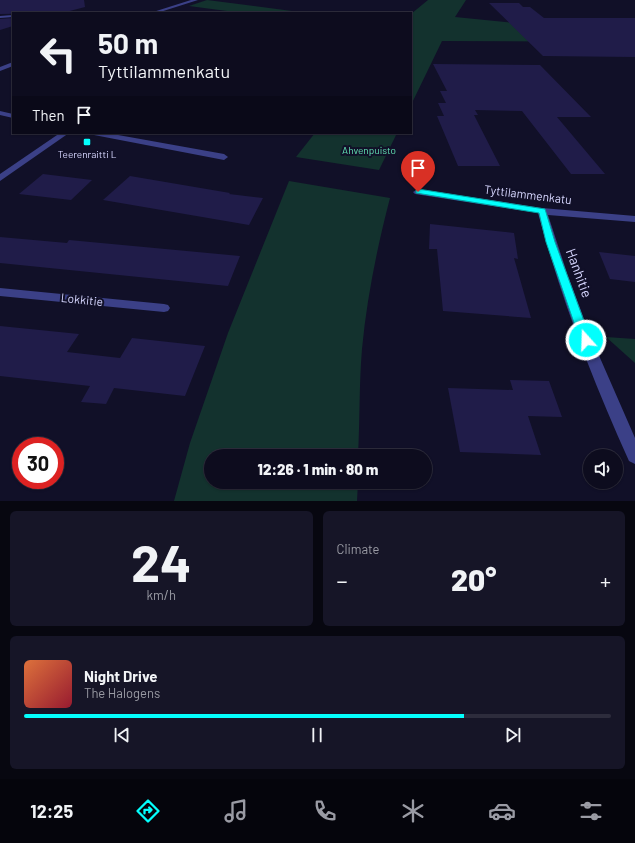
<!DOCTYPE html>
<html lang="en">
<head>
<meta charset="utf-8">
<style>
  body { margin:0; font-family:Barlow,sans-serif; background:#161527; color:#f1f3f6; height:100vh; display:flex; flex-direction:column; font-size:15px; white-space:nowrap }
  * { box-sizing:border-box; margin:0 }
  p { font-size:13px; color:#9a9ba4 }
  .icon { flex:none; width:22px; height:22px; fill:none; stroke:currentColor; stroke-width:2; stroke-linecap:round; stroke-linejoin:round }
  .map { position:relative; height:501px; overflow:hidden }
  .sheet { display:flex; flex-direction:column; gap:10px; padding:10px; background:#070710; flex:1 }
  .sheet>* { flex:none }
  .guide { position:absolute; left:12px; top:12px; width:400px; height:122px; border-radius:0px; box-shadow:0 1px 3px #0004,0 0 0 1px #2d2c3c; background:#0d0c1e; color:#f1f3f6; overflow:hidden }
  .tools { position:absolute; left:583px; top:449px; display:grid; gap:8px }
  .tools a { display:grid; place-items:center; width:40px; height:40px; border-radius:50%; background:#0d0c1e; box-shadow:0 1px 3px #0004,0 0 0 1px #2d2c3c; font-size:20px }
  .speed { position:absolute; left:12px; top:437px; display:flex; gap:8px; font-size:20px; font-weight:700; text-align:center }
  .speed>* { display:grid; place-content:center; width:52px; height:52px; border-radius:50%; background:#0d0c1e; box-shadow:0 1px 3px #0004,0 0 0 1px #2d2c3c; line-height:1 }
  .speed .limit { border:6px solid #d22; background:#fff; color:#111 }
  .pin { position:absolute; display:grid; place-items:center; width:34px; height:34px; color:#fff; margin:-41px -17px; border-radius:50% 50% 50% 0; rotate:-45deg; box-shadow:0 0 4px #0007 }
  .pin .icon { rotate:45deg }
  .me { position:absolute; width:44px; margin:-22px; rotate:340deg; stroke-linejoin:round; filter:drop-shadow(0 0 3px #0008) }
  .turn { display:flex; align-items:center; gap:14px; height:84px; padding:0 20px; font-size:18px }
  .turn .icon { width:52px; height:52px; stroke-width:2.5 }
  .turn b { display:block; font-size:28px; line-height:34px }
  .then { display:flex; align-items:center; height:38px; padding:0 20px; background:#0003; gap:8px; font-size:15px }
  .big { font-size:30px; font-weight:800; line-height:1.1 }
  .sheet .widget { flex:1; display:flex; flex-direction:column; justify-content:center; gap:6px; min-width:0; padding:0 14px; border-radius:6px; background:#161527 }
  .sheet .dial { align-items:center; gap:0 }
  .dial b { font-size:52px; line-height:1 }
  .song { display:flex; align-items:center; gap:12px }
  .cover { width:48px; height:48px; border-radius:6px; background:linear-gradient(135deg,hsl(20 70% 55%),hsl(350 70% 35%)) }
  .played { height:4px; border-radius:2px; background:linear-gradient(90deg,#03fffd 75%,#2d2c3c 75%) }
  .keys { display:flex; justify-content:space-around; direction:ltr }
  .heat { display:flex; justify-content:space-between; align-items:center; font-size:22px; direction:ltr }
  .sheet .tiles { flex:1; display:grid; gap:10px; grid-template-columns:1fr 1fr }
  .widget:last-child { grid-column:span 2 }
  .trip { position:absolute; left:204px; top:449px; width:228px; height:40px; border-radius:20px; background:#0d0c1e; box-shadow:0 1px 3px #0004,0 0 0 1px #2d2c3c; font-weight:800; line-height:40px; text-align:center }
  .menu { display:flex; height:64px; justify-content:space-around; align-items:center; background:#05050c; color:#9a9ba4 }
  .menu .icon { width:28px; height:28px }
  .menu .selected { color:#03fffd }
  .menu b { font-size:18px; color:#f1f3f6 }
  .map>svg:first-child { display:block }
  .green { fill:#13322e }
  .building { fill:#201c49 }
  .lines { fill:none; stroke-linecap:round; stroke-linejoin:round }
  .minor { fill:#3b4087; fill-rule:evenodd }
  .route { fill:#03fffd; stroke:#02a6a4 }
  .poi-dot { fill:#03fffd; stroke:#111028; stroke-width:1.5 }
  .labels { text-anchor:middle; stroke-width:4; stroke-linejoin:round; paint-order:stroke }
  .far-park-label { font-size:10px; fill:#62e0b3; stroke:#111028 }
  .far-poi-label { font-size:10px; fill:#d7d7ff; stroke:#111028 }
  .street-label { font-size:12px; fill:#d7d7ff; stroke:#111028 }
  .near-street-label { font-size:14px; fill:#d7d7ff; stroke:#111028 }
</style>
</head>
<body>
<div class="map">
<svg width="635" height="501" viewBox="0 0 635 501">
  <rect width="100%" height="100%" fill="#111028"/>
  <g class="green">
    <path d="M207,0L307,13H242L189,6Z"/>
    <path d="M428,0H466L455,17L635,35V42L442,41L411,105V14Z"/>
    <path d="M315,133H397L379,170L296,157Z"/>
    <path d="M289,181L390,198C377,248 367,297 362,349C359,384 360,420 358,456H211V482H358L357,501H174L190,443L228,333Z"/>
    <path d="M606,337L635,339V363Z"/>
  </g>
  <g class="building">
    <path d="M0,0H84L85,7L62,13L0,14Z"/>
    <path d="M489,3H519L523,7H530L544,18H635V57L543,56Z"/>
    <path d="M13,18V26L0,30V19Z"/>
    <path d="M433,64L540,65L591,117H557L605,174H571L522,111L475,110L478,115H474L500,166H458L437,116H444L438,103H446L440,91H447Z"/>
    <path d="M43,174L92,180L71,200L19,194Z"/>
    <path d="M130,176L230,193L229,194L263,198L249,225L103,200Z"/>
    <path d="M430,224L514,233L518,259L514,258L531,318L443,311L437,249H429Z"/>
    <path d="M0,237L67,243L69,240L240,256L228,286L0,263Z"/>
    <path d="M599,252L635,256V282L610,279Z"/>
    <path d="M0,326L79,334L67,352L120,358L132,338L205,346L185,396L114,388L106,404L81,402L90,386L0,376Z"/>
    <path d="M510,380L549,381L562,417L528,416L541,455L460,452L448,388L513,390Z"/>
  </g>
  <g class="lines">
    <g class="minor">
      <path d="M191,0H198L157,13H150Z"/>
      <path d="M74,12H92L94,13H72Z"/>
      <path d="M13,15V17L0,18V16Z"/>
      <path d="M13,62V66L0,71V67Z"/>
      <path d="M0,111L13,114V118L0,115Z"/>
      <path d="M60,133H69L0,181V174Z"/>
      <path d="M90,133H107L224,154L228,157L224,160L94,135Z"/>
      <path d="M418,189L542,208L635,216V222L548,215L567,273L590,335L635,438V464L629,461C593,381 561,299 538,213L415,194L413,192Z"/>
      <path d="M0,288L164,304L168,305L170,308L168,311L164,312L0,296Z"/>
    </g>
  </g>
  <path class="route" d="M418,189L545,209L555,242L591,340L590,343H582L580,340L546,242L539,213L416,193V190Z"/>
  <rect class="poi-dot" x="83" y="138" width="8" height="8" rx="2"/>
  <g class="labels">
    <g class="far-park-label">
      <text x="369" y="154">Ahvenpuisto</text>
    </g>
    <g class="far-poi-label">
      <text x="87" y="158">Teerenraitti L</text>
    </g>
    <g class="street-label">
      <text transform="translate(528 195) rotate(7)" y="4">Tyttilammenkatu</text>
      <text transform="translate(82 300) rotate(6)" y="4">Lokkitie</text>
    </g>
    <g class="near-street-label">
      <text transform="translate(579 273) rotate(70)" y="5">Hanhitie</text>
    </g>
  </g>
</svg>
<div class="tools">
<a><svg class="icon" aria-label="sound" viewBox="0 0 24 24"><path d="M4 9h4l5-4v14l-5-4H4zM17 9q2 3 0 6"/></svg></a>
</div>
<div class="speed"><div class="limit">30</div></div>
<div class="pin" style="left:418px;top:192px;background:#d93025"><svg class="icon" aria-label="arrive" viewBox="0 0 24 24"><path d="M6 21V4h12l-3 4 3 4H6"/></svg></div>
<svg class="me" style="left:586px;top:340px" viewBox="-20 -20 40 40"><circle r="17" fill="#03fffd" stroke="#fff" stroke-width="3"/><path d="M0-11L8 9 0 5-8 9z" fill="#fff"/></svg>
<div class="trip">12:26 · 1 min · 80 m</div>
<div class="guide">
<div class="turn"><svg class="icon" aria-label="left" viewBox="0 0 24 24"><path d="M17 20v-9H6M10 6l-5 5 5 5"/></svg><div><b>50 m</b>Tyttilammenkatu</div></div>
<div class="then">Then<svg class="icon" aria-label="arrive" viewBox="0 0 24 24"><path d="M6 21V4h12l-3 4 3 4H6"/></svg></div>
</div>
</div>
<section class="sheet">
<div class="tiles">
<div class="widget dial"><b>24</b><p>km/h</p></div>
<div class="widget"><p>Climate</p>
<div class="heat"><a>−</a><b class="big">20°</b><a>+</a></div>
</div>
<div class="widget">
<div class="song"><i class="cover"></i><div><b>Night Drive</b><p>The Halogens</p></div></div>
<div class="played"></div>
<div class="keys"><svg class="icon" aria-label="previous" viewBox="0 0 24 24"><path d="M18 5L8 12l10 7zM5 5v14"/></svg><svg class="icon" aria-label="pause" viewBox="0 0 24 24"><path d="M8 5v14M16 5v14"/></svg><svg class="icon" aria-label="next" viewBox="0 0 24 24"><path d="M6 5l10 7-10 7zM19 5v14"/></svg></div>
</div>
</div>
</section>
<nav class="menu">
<b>12:25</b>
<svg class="icon selected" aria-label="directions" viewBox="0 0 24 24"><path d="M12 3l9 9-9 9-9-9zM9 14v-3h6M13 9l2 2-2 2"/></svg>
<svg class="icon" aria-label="music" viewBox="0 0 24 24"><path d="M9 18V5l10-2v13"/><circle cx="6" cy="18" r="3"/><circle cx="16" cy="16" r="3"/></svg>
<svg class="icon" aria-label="phone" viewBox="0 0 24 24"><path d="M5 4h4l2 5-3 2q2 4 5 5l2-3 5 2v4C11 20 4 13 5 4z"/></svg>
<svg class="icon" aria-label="climate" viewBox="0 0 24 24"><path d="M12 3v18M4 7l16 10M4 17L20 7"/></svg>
<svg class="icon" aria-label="car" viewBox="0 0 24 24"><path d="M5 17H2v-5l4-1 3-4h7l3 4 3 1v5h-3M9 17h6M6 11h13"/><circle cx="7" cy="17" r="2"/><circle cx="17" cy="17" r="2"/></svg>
<svg class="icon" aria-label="filters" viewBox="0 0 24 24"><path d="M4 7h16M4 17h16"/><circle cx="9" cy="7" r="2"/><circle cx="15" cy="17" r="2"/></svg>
</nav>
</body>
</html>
